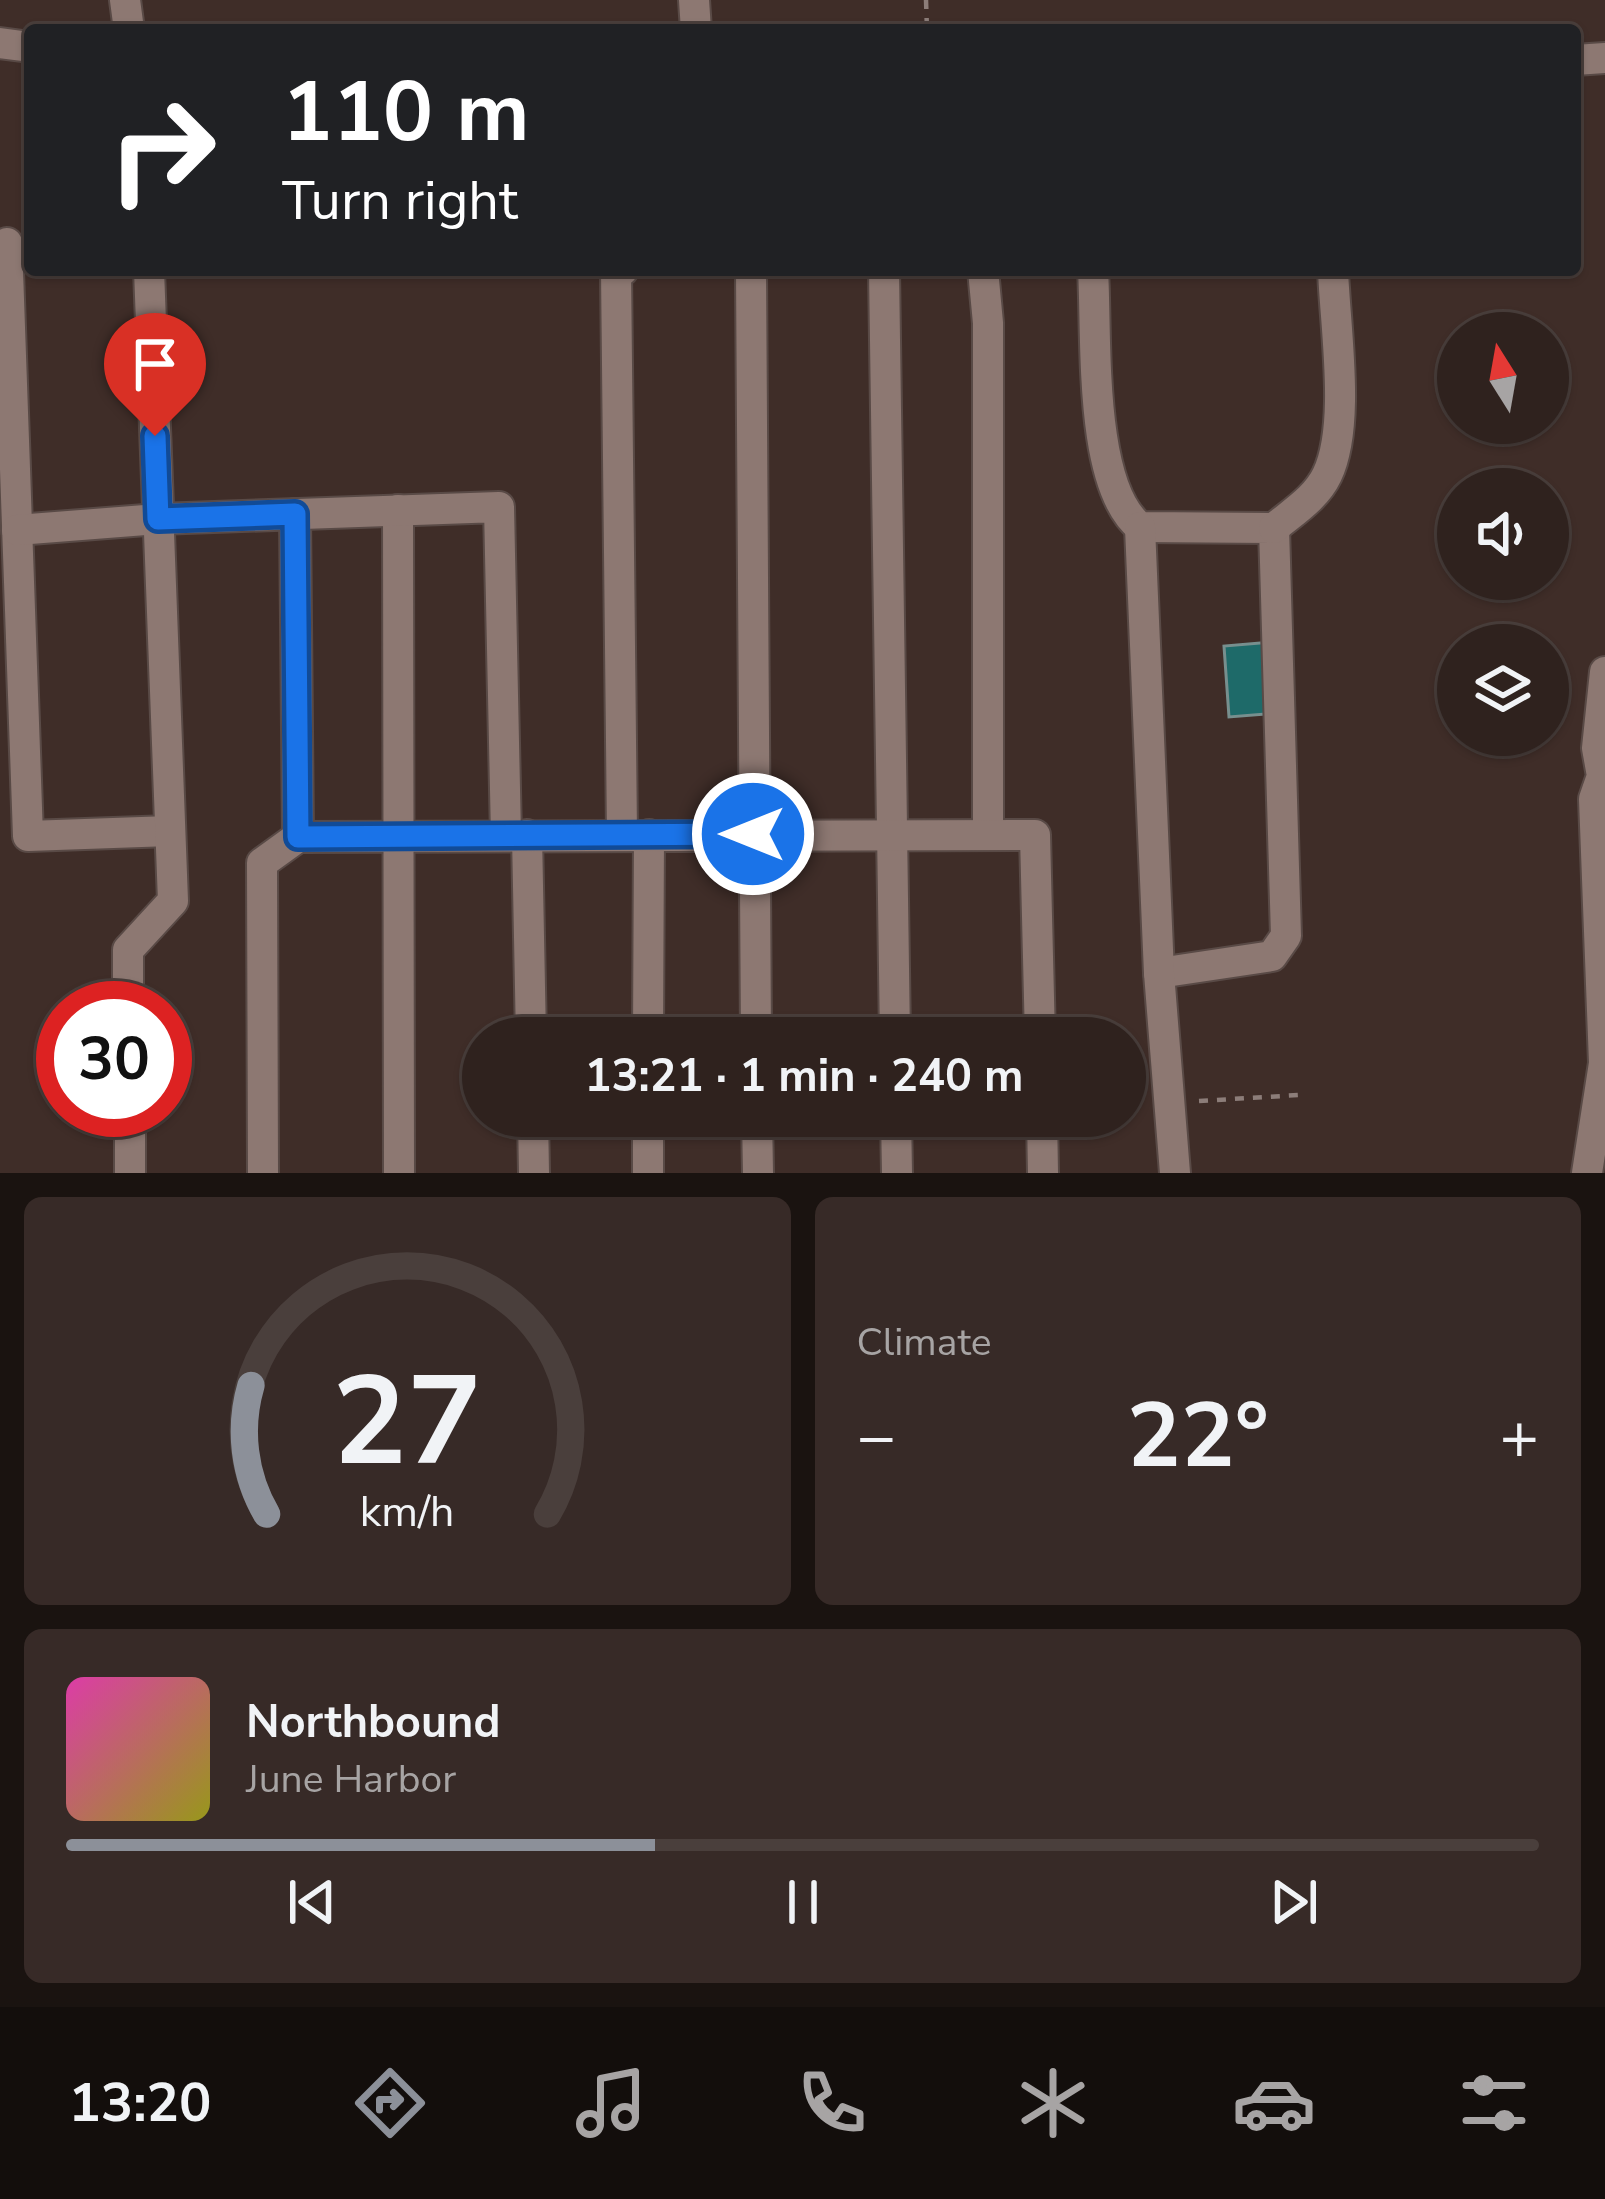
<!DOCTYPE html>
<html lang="en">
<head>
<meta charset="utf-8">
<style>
  body { margin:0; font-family:"Nunito Sans",sans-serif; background:#372a27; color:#f1f3f6; height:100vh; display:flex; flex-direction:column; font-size:45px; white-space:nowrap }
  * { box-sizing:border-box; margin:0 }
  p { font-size:39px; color:#a7a4a4 }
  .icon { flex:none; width:66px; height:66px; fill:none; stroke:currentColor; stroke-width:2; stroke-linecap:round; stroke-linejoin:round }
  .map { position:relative; height:1173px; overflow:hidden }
  .sheet { display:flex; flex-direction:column; gap:24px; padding:24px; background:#1a1310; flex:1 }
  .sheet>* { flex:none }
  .top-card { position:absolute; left:24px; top:24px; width:1557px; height:252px; border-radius:12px; box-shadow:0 3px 9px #0004,0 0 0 3px #4a3f3c; background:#202124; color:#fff; overflow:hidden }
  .needle { width:78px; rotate:349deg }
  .fabs { position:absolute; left:1437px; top:312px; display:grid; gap:24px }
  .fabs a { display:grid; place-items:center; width:132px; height:132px; border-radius:50%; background:#2f221e; box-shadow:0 3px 9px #0004,0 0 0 3px #4a3f3c; font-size:60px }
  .speed { position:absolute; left:36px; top:981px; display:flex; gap:24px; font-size:60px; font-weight:700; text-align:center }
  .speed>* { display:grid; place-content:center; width:156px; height:156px; border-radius:50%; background:#2f221e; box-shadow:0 3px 9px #0004,0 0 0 3px #4a3f3c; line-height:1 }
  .speed .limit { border:18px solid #d22; background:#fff; color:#111 }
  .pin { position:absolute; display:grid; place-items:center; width:102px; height:102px; color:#fff; margin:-123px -51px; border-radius:50% 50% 50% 0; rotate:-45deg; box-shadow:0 0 12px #0007 }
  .pin .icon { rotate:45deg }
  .me { position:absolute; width:132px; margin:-66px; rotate:270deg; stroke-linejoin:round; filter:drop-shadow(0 0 9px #0008) }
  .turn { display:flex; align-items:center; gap:42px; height:252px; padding:0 60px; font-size:54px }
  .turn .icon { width:156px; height:156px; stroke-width:2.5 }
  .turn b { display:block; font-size:84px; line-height:102px }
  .big { font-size:90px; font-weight:700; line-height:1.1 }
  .sheet .tile { flex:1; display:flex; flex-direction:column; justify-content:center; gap:18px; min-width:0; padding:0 42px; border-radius:18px; background:#372a27 }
  .sheet .dial { align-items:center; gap:0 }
  .dial svg { height:312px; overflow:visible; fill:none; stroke:#4a3f3c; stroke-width:7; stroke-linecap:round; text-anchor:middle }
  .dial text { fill:#f1f3f6; stroke:none }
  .song { display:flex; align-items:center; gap:36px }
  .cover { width:144px; height:144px; border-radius:18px; background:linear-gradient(135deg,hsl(320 70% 55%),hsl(60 70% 35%)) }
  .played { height:12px; border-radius:6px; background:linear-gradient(90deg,#8c9099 40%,#4a3f3c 40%) }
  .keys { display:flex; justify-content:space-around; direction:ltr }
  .heat { display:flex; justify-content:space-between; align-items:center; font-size:66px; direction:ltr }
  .sheet .tiles { flex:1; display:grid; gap:24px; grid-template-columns:1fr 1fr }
  .tile:last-child { grid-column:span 2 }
  .trip { position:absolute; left:462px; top:1017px; width:684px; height:120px; border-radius:60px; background:#2f221e; box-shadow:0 3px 9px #0004,0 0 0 3px #4a3f3c; font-weight:700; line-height:120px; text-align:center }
  .menu { display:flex; height:192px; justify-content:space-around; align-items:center; background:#130e0c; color:#a7a4a4 }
  .menu .icon { width:84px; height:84px }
  .menu .active { color:#8c9099 }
  .menu b { font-size:54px; color:#f1f3f6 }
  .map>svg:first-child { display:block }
  .building { fill:#1e6a69; stroke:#778f8e; stroke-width:3 }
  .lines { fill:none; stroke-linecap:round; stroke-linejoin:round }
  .minor-casing { stroke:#594a46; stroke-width:34 }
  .path { stroke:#8c7d79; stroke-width:4.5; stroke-dasharray:9 9; stroke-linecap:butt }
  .minor { stroke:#8d7872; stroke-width:30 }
  .route-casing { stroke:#114b97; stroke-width:30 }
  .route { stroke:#1a73e8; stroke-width:21 }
</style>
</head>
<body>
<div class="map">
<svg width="1605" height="1173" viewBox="0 0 1605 1173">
  <rect width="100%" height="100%" fill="#3f2d28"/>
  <path class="building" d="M1272,642L1277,713L1229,717L1224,646Z"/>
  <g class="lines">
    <g class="minor-casing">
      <g id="minor">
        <path d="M125,0L129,30"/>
        <path d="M694,0L696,30"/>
        <path d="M0,43L30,47"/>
        <path d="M1575,60L1605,58"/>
        <path d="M7,243L28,836L170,831"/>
        <path d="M751,270L756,1038"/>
        <path d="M884,270L895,1038"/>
        <path d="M983,270L988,323V835"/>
        <path d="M1093,270C1097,335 1088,486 1140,527L1274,528L1286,936L1272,956L1159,973"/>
        <path d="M398,510L399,1173"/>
        <path d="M295,514L298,837"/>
        <path d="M1140,527L1159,973L1175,1173"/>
        <path d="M1274,528C1293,512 1316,498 1327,475C1351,425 1335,327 1333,270"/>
        <path d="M17,530L158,519L499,507L506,836"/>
        <path d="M527,835L531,1038"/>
        <path d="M622,835L616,270H623"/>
        <path d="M128,1008V950L173,901L149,270"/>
        <path d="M648,1038L649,835"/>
        <path d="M130,1110V1173"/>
        <path d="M533,1116L534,1173"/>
        <path d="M757,1116L758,1173"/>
        <path d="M896,1116L897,1173"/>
        <path d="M1042,1116L1043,1173"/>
        <path d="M263,1173L262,863L298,837L1035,835L1040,1038"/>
        <path d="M648,1173V1116"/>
        <path d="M1587,1173L1604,1063L1594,799L1602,776L1597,748L1605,672"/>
      </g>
    </g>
    <g class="path">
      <path d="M926,0L927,30"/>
      <path d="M1199,1101L1299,1095"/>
    </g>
    <use href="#minor" class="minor"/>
  </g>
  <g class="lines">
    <g class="route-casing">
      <path id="route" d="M155,436L158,519L295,514L298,837L753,834"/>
    </g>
    <use href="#route" class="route"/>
  </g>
</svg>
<div class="fabs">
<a><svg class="needle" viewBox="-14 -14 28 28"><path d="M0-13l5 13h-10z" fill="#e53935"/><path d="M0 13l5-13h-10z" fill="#a7a4a4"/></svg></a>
<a><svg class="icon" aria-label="sound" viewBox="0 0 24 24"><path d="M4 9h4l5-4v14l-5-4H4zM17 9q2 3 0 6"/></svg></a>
<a><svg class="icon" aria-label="layers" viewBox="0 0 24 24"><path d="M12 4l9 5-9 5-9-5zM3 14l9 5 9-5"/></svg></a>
</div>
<div class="speed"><div class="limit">30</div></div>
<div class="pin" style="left:155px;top:436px;background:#d93025"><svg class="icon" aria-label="arrive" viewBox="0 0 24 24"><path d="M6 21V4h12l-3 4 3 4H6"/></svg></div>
<svg class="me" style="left:753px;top:834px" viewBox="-20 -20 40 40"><circle r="17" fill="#1a73e8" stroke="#fff" stroke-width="3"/><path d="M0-11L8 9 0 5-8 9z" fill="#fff"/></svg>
<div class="trip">13:21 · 1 min · 240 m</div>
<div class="top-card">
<div class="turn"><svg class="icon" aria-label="right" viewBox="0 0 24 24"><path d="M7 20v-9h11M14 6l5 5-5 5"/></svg><div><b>110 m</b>Turn right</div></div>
</div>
</div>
<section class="sheet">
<div class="tiles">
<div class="tile dial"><svg viewBox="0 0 100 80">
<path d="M14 69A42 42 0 1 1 86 69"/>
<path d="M14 69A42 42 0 0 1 10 36" stroke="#8c9099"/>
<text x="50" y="56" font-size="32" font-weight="700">27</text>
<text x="50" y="72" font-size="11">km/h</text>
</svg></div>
<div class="tile"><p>Climate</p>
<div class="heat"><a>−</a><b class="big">22°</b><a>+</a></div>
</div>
<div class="tile">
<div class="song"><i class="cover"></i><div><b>Northbound</b><p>June Harbor</p></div></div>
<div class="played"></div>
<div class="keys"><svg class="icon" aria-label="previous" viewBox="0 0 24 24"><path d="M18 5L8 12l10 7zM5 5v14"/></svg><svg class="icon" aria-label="pause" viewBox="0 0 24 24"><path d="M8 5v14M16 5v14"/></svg><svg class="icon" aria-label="next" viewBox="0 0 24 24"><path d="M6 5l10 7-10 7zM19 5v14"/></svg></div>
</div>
</div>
</section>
<nav class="menu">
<b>13:20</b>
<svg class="icon active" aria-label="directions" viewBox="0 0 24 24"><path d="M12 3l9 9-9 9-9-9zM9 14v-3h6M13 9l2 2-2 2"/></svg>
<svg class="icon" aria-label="music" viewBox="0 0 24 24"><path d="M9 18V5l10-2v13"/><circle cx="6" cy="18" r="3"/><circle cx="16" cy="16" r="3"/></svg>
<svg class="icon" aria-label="phone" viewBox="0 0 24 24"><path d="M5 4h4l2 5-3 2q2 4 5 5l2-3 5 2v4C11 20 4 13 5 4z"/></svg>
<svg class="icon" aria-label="climate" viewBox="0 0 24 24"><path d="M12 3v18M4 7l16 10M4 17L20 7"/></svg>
<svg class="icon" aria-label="car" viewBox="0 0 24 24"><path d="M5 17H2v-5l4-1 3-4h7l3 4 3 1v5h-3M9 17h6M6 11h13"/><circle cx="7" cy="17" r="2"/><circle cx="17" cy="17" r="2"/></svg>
<svg class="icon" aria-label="filters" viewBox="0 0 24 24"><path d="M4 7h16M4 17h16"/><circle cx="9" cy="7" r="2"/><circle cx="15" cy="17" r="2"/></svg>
</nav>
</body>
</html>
